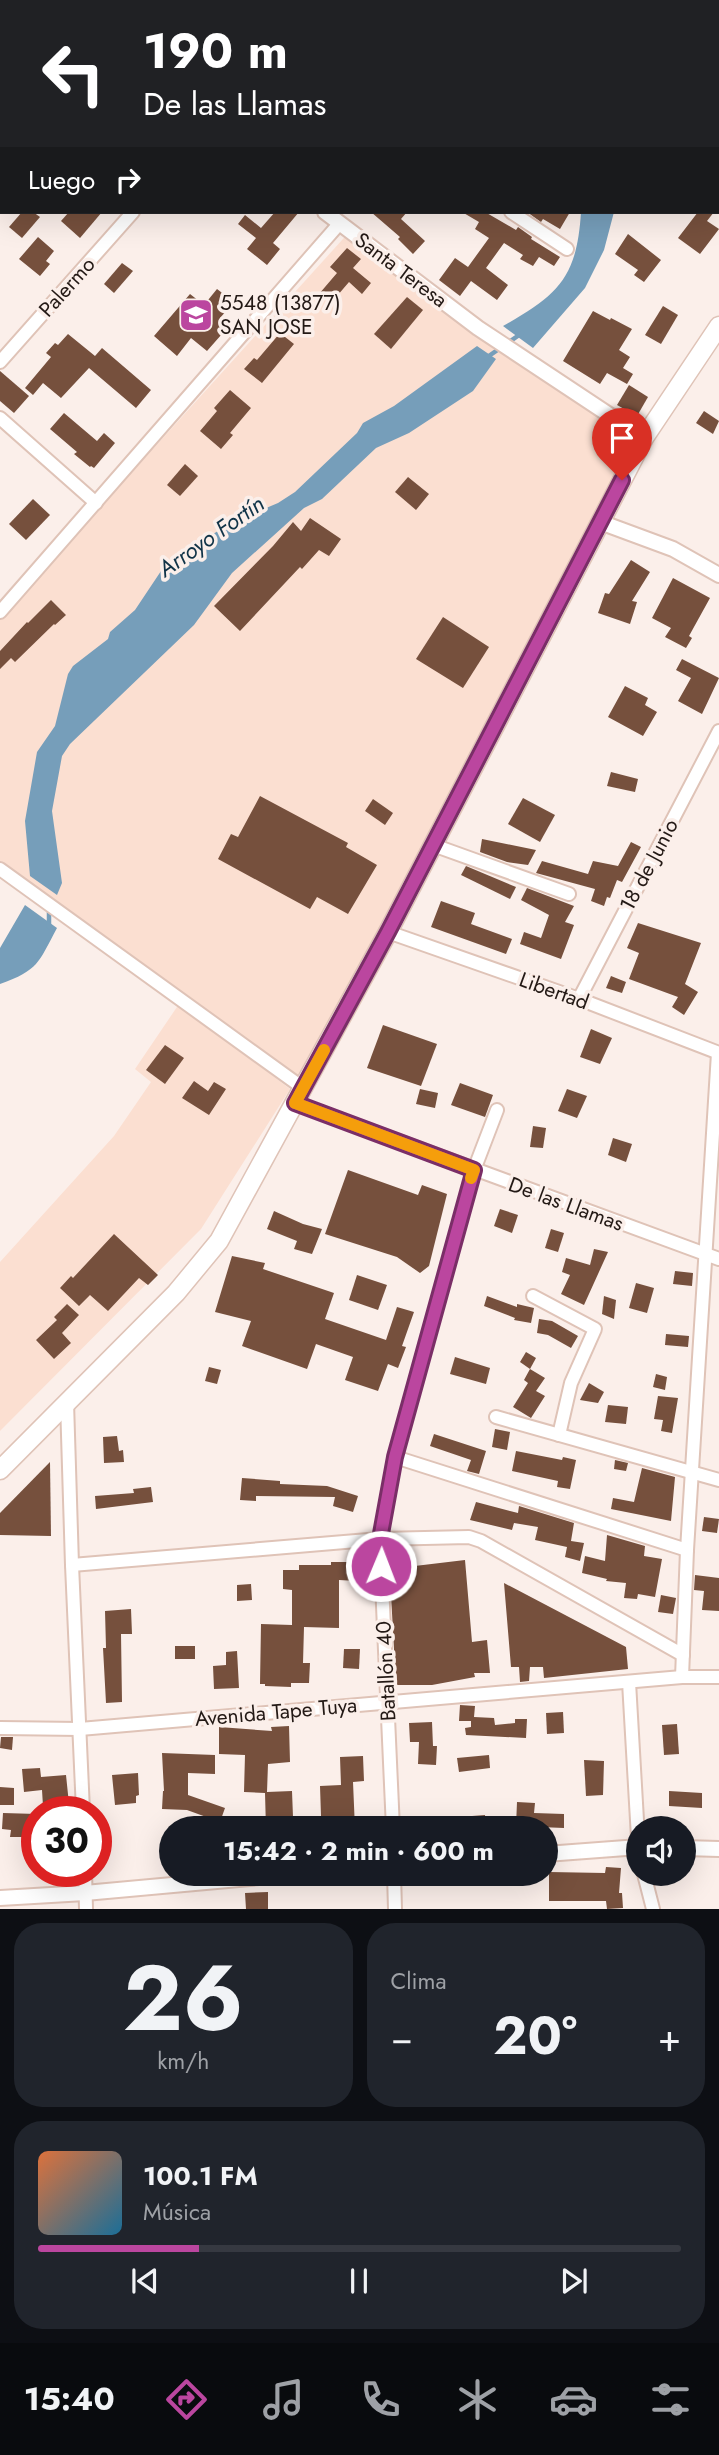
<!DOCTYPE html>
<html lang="es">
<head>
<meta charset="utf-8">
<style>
  body { margin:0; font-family:Jost,sans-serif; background:#20242c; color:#f1f3f6; height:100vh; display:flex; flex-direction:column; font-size:26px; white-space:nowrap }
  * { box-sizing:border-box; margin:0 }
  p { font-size:23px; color:#9ea1a6 }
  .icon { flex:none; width:38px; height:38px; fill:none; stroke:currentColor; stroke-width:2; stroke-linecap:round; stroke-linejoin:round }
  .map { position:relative; height:1909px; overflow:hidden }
  .details { display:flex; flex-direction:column; gap:14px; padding:14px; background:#0d0f14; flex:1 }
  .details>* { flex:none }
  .guide { position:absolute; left:0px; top:0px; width:719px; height:214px; box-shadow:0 7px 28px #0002; background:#202124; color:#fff; overflow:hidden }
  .fabs { position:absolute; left:626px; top:1816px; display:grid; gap:14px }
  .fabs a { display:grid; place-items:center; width:70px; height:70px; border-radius:50%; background:#171b24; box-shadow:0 7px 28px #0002; font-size:35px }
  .speed { position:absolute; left:21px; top:1796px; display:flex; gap:14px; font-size:35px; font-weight:700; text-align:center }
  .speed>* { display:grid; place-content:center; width:91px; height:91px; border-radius:50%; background:#171b24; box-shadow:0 7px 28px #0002; line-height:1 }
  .speed .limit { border:10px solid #d22; background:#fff; color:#111 }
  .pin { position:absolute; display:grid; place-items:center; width:60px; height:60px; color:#fff; margin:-72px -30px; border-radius:50% 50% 50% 0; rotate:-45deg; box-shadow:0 0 7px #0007 }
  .pin .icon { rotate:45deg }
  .me { position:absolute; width:77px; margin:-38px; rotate:1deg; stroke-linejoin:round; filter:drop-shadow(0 0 5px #0008) }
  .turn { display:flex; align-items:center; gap:24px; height:147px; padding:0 28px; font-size:32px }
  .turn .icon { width:91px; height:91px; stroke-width:2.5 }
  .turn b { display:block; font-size:49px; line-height:60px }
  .then { display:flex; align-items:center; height:66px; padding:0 28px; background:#0003; gap:14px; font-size:26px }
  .big { font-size:52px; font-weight:700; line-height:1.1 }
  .details .tile { flex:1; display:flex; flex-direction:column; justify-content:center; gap:10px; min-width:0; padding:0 24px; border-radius:28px; background:#20242c }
  .details .dial { align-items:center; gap:0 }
  .dial b { font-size:91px; line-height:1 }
  .song { display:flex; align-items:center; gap:21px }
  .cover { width:84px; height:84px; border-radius:10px; background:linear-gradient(135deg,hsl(20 70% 55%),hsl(200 70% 35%)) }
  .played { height:7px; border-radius:4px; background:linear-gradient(90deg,#bb469f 25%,#363941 25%) }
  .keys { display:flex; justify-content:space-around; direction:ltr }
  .heat { display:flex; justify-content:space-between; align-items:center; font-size:38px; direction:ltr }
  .details .tiles { flex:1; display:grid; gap:14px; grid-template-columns:1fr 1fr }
  .tile:last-child { grid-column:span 2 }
  .trip { position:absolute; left:159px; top:1816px; width:399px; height:70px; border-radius:35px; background:#171b24; box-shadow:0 7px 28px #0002; font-weight:700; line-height:70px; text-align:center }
  .tab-bar { display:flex; height:112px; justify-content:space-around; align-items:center; background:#090b0e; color:#9ea1a6 }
  .tab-bar .icon { width:49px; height:49px }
  .tab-bar .current { color:#bb469f }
  .tab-bar b { font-size:32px; color:#f1f3f6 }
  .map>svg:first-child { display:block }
  .built { fill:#fbdfd1 }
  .water { fill:#769eba }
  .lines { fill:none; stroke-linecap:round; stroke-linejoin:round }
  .stream { stroke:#769eba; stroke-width:4.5 }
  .building { fill:#76503d }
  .minor-casing { stroke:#dfc3b7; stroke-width:16 }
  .tertiary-casing { stroke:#dfc3b7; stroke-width:18 }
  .secondary-casing { stroke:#dfc3b7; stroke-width:21 }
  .minor { stroke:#fff; stroke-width:12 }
  .tertiary { stroke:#fff; stroke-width:14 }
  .secondary { stroke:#fff; stroke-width:18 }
  .route-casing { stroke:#7a2e67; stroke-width:18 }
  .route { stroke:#bb469f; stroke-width:12 }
  .slow { stroke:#f59e0b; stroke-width:12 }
  .labels { text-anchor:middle; stroke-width:7; stroke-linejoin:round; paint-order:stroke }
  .street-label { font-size:21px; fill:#231915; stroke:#fbefea }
  .poi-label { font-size:21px; fill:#231915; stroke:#fbefea; text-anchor:start }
  .water-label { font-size:23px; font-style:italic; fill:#103347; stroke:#fbefea }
</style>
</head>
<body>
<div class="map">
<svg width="719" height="1909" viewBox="0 0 719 1909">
  <rect width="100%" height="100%" fill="#fbefea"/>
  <g class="built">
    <path d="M352,229L648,438L303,1087L101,934L0,862V618Z"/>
    <path d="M179,1004L290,1089L201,1229L0,1431V1262L114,1136L151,1082L135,1069Z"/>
  </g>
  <g class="water">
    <path d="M581,212H614L604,250L585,288L533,348L503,326C558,295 577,278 581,212Z"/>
    <path d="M477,346L496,359L473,391L409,433L376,448L322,499L304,508L232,573L194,625L70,744L62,756L52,811L62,883L57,895L30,876L25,821L37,752L55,726L68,674L73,666L108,639L110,632L135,610L161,571L208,537L233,522L278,503L295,492L357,433L363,423L394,406Z"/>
    <path d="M25,905L57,928C38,963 39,970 0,984V948Z"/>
  </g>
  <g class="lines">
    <g class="stream">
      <path d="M486,358L522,333"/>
      <path d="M49,908V927"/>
    </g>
  </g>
  <g class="building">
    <path d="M22,212H33L40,217L22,238L9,227Z"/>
    <path d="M69,212H102L80,238L61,221Z"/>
    <path d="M275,212H299L273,243L280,249L267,265L247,249L256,238L238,224L245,215L261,228Z"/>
    <path d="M371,212H407L401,219L425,241L413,254L398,239L400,237Z"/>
    <path d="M462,212H485L516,230L518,227L532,237L531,239L560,257L554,266L539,257L533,266L520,259L523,255L504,243L486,268L508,285L497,300L471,281L460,296L439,280L455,258L468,267L489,238L475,229L479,222Z"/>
    <path d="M527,212H570L560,229L543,219L541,222Z"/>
    <path d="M698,212H714L707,221L719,229L700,254L678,238Z"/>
    <path d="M628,234L661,260L644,282L634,275L638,270L615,254Z"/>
    <path d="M38,237L54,251L46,261L50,264L40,276L19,259Z"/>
    <path d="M347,248L361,259L353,268L371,283L362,294L349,282L331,303L319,294L337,273L330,267Z"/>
    <path d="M122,263L133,271L114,293L104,284Z"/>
    <path d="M217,289L234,302L220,318L229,326L207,351L191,338L177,356L154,336L190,294L204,305Z"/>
    <path d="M407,297L423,310L391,349L374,334Z"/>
    <path d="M663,306L678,315L661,344L645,335Z"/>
    <path d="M593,311L610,320L611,318L632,329L619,350L630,357L623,368L633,374L627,384L607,373L600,384L563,361Z"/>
    <path d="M280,333L294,344L262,383L244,369L254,358L257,360Z"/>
    <path d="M68,334L95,356L102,348L151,390L136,408L89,368L61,398L43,383L33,395L25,388L51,357L46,353L55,343L58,345Z"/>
    <path d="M0,371L29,396L14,413L0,401Z"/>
    <path d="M629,385L648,397L637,416L617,405Z"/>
    <path d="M230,390L251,408L230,433L233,435L221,449L200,431L217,411L214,408Z"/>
    <path d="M704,411L719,421L713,434L696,423Z"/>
    <path d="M64,413L97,441L104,433L115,443L94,468L91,466L90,467L74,454L77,452L50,429Z"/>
    <path d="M185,464L198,476L180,496L167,485Z"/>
    <path d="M408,477L429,494L416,510L395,492Z"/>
    <path d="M33,499L50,515L26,540L9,524Z"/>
    <path d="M310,518L341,539L329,556L319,550L302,569L300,567L240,631L214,606L273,546L293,522L301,531Z"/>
    <path d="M631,560L650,572L632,601L637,602L630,624L598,613L605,593L609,594Z"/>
    <path d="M673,578L710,598L689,636L692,638L686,648L665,637L671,628L652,618Z"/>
    <path d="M51,600L66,615L55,625L54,624L15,662L11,658L0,669V651L27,622L28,623Z"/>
    <path d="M443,617L489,647L463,688L416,659Z"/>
    <path d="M682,659L719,678L702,714L678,701L691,678L676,670Z"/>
    <path d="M625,686L648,698L645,705L657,712L643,736L608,717Z"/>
    <path d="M611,772L638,779L635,792L607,786Z"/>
    <path d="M260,796L348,843L346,847L377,865L348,914L317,897L310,909L218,859L231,834L238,837Z"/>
    <path d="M523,798L555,815L540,842L508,824Z"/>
    <path d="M373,799L393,813L385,825L365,811Z"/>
    <path d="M482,839L536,850L528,865L507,862L480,852Z"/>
    <path d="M631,842L641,847L622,882L617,880L610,898L607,897L604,906L591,901L595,889L536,873L542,861L588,874L593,861L618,866Z"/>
    <path d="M466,866L516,887L510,899L461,875Z"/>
    <path d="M527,888L574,906L565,922L574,925L561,959L520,944L524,932L541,938L549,915L521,900Z"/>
    <path d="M441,901L475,913L471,924L512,939L506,954L431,927Z"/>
    <path d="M638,923L701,943L685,984L698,992L684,1015L672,1007L678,997L629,979L639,953L627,948Z"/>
    <path d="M611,976L626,982L622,993L606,988Z"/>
    <path d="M383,1025L437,1044L421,1086L367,1068Z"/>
    <path d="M591,1029L612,1038L600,1064L580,1057Z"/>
    <path d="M165,1045L184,1058L165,1084L146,1070Z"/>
    <path d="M194,1081L208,1091L214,1082L226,1089L209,1115L182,1098Z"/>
    <path d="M460,1083L493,1095L485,1117L451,1105Z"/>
    <path d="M420,1089L438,1093L435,1108L416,1104Z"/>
    <path d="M567,1089L587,1096L577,1118L558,1111Z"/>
    <path d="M533,1126L546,1128L543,1148L530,1147Z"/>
    <path d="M613,1138L632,1144L626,1162L608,1155Z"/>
    <path d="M348,1170L418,1195L422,1185L447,1194L429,1266L420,1273L397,1257L325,1234Z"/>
    <path d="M500,1209L518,1215L512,1233L494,1226Z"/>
    <path d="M274,1211L303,1224L322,1229L312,1254L294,1249L297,1241L267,1229Z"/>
    <path d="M551,1229L564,1233L558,1252L545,1248Z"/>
    <path d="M114,1234L158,1275L148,1285L139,1278L108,1311L90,1295L79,1306L60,1288L71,1276L73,1278Z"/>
    <path d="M594,1249L608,1252L584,1305L561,1294L570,1275L562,1272L566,1258L590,1265Z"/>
    <path d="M232,1256L265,1263L263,1269L334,1293L325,1319L386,1340L397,1307L414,1312L402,1346L406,1347L398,1368L388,1364L378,1391L345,1380L353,1357L316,1344L307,1369L242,1346L251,1321L215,1312Z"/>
    <path d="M675,1271L693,1273L692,1286L673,1284Z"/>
    <path d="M357,1275L387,1285L378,1310L349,1300Z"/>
    <path d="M636,1283L654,1288L647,1313L629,1308Z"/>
    <path d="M487,1296L517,1307V1304L534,1308L531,1323L514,1320L515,1318L484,1306Z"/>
    <path d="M604,1296L616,1300L614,1319L602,1314Z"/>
    <path d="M67,1304L79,1315L62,1333L71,1343L54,1359L36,1340L57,1320L54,1317Z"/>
    <path d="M539,1319L552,1321L578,1336L571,1348L548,1335L537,1333Z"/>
    <path d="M666,1334L689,1336L688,1347L665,1345Z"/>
    <path d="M526,1352L536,1358L530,1369L520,1362Z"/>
    <path d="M455,1357L490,1368L486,1384L450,1374Z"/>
    <path d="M209,1367L221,1370L217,1384L205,1381Z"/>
    <path d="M530,1369L545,1378L536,1391L545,1396L531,1418L513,1407L528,1383L524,1380Z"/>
    <path d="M656,1374L667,1377L665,1390L653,1387Z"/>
    <path d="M589,1383L604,1392L598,1403L580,1400Z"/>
    <path d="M658,1396L678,1398L672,1433L661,1431L663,1420L654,1419Z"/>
    <path d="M608,1405L628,1407L626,1424L605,1422Z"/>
    <path d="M495,1429L510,1432L507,1450L492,1447Z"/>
    <path d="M434,1434L486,1451L479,1474L467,1471L471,1460L430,1446Z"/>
    <path d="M117,1436L119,1451L123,1450L124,1462L104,1463L103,1437Z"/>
    <path d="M516,1451L562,1460L563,1457L576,1460L570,1489L557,1487L558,1481L512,1471Z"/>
    <path d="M615,1460L628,1463L626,1471L614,1469Z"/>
    <path d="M50,1462L51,1536L0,1535V1513Z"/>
    <path d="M642,1468L675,1477L671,1521L611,1509L613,1498L634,1502Z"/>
    <path d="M242,1478L280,1481V1484L327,1486L358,1496L353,1512L333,1506L335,1497L256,1496V1501L240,1500Z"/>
    <path d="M151,1487L153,1502L96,1509L95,1496L134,1493L133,1489Z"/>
    <path d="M476,1502L518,1513L519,1506L574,1523L571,1541L584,1543L580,1561L565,1557L567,1547L535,1540L538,1527L514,1523L512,1530L470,1520Z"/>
    <path d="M704,1517L719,1519L717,1533L702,1531Z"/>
    <path d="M607,1535L645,1546L644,1556L662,1559L655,1597L638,1594L637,1599L624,1598L626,1583L606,1581L607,1579L582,1573L585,1556L605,1561Z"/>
    <path d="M465,1560L472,1642L487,1640L490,1673H474L475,1677L432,1685H396L390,1577L398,1568Z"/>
    <path d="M331,1562H358L357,1581L339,1580V1628L304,1627L303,1663H310L309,1683H291V1687L265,1686V1684H260L261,1624L292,1625V1590L283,1589V1570H299V1565H331Z"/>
    <path d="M695,1575L719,1578V1611L702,1610L704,1591L694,1590Z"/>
    <path d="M504,1583L626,1647L628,1669L544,1678L543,1667H530L529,1681L520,1682L519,1667H511Z"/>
    <path d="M251,1584L252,1600L237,1601V1585Z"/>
    <path d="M661,1595L676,1598L673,1614L658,1612Z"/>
    <path d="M131,1609L132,1634H121L122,1702L106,1703L103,1648H106L105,1611Z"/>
    <rect x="175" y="1646" width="20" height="13"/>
    <path d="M344,1649H360L359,1669L343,1668Z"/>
    <path d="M237,1651L239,1688L214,1689L213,1666L226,1665V1652Z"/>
    <path d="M460,1705L475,1706L474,1717L494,1718L495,1725L515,1723V1719H527L526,1738L466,1735L465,1728L471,1727V1721H459Z"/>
    <path d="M563,1712L564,1733L547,1734L546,1713Z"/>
    <path d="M432,1722L433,1746H437L436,1765L418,1764L419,1742H410L409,1723Z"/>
    <path d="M677,1724L679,1754L664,1755L662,1725Z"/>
    <path d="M289,1726L290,1762L268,1764L267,1792L292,1791L293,1817L321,1816L320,1786L341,1785L340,1757L363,1756L364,1781L353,1782L355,1829H266L265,1793L244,1792L245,1755L219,1754V1727L272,1731L271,1727Z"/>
    <path d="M1,1737H13L12,1750L0,1748Z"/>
    <path d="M162,1753L215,1755V1774L188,1773V1795L225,1808L220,1822L187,1810L162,1809L163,1791H164Z"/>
    <path d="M489,1755L490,1768L459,1772L457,1758Z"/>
    <path d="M584,1760L604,1761L603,1795L586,1796Z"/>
    <path d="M40,1768L41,1777L66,1775L69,1804L43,1806L42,1790L24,1792L22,1769Z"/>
    <path d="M138,1773L139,1795L136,1796V1803L115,1805L112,1775Z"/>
    <path d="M0,1787L14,1788V1805H0Z"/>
    <path d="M669,1791L702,1793V1808L669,1806Z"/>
    <path d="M517,1802L535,1803L534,1813L564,1814V1828L516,1826Z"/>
    <path d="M3,1813L37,1814V1837H10L11,1830L2,1829Z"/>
    <path d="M485,1815L486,1829H459V1817Z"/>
    <path d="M606,1867L621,1868L619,1893H622L623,1908L607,1909L606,1901H549V1872L605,1873Z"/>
    <path d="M268,1892V1909H246L245,1893Z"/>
  </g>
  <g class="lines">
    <g class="minor-casing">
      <g id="minor">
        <path d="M341,0L343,2"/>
        <path d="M480,0L483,2"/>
        <path d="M107,2L109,0"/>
        <path d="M246,2L247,0"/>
        <path d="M0,120L2,118"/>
        <path d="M511,212L567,249"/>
        <path d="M0,362L133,212"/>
        <path d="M0,418L96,503"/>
        <path d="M0,612L339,224"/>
        <path d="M433,845L569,894"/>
        <path d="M0,869L303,1088"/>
        <path d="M388,932L579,999L719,1053"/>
        <path d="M579,999L719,731"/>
        <path d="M295,1103L719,1259"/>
        <path d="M533,1296L595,1329L571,1383L559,1435"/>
        <path d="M67,1402L72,1565L83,1811"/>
        <path d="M496,1417L719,1480"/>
        <path d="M395,1457L687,1550"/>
        <path d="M72,1565L380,1539L469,1537L481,1541L683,1655"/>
        <path d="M682,1677L687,1550L718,1053"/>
        <path d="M629,1682L639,1855"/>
        <path d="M0,1728L80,1729L682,1677H719"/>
        <path d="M393,1829L380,1539L395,1457L474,1170L497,1110"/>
        <path d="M85,1871L86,1909"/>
        <path d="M394,1874L395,1909"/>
        <path d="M644,1874L653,1909"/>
      </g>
    </g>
    <g class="tertiary-casing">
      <g id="tertiary">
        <path d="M92,0L94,2"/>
        <path d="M325,212L478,328L644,438"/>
        <path d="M600,522L673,549L719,575"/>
        <path d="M684,1848L719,1849"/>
        <path d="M546,1854L639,1847"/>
        <path d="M0,1898L85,1893L293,1874"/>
      </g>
    </g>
    <g class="secondary-casing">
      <path id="secondary" d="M0,1470L176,1293L219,1241L388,932L644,438L719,326"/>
    </g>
    <use href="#minor" class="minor"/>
    <use href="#tertiary" class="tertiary"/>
    <use href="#secondary" class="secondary"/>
  </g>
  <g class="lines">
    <g class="route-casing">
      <path id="route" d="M381,1566L380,1539L395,1457L474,1170L295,1103L388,932L622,480"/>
    </g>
    <use href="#route" class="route"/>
    <path class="slow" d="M324,1050L295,1103L474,1170L471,1178"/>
  </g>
  <defs>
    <g id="school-square" transform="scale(1.75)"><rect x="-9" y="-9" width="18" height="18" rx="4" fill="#bb469f" stroke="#fbefea"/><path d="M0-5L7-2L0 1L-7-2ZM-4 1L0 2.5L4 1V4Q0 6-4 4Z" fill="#fff"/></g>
  </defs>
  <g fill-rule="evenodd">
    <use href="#school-square" x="196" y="315"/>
  </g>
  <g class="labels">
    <g class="street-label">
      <text transform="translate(401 270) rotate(37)" y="7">Santa Teresa</text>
      <text transform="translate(67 287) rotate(-48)" y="7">Palermo</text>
      <text transform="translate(649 865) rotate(-62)" y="7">18 de Junio</text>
      <text transform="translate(554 991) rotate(20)" y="7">Libertad</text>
      <text transform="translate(566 1204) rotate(20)" y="7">De las Llamas</text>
      <text transform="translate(386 1671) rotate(-93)" y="7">Batallón 40</text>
      <text transform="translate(276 1712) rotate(-5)" y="7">Avenida Tape Tuya</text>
    </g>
    <g class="poi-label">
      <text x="220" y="310">5548 (13877)<tspan x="220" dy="24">SAN JOSE</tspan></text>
    </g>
    <g class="water-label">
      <text transform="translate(211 536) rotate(-35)" y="8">Arroyo Fortín</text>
    </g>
  </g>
</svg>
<div class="fabs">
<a><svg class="icon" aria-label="sound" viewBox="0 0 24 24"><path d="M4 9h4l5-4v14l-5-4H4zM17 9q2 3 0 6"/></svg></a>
</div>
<div class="speed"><div class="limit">30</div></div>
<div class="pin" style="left:622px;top:480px;background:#d93025"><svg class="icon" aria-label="arrive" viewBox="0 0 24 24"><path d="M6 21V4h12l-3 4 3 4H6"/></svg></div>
<svg class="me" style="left:381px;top:1566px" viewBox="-20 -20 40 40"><circle r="17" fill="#bb469f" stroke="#fff" stroke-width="3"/><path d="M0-11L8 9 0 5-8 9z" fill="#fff"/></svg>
<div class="trip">15:42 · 2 min · 600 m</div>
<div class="guide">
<div class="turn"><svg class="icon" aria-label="left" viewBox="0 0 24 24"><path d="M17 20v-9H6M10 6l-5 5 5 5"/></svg><div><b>190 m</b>De las Llamas</div></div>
<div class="then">Luego<svg class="icon" aria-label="right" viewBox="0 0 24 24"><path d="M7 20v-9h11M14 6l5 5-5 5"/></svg></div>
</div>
</div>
<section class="details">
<div class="tiles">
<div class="tile dial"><b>26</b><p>km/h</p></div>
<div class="tile"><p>Clima</p>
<div class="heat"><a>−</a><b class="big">20°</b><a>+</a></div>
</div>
<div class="tile">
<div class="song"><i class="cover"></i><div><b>100.1 FM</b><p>Música</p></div></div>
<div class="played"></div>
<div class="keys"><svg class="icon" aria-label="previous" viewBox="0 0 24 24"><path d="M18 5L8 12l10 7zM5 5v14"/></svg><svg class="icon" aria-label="pause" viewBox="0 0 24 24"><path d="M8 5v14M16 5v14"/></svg><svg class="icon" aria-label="next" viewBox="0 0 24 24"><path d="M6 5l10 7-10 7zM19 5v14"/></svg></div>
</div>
</div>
</section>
<nav class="tab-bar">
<b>15:40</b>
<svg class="icon current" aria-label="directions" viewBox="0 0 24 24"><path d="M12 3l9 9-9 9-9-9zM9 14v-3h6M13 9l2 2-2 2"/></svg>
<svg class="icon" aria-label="music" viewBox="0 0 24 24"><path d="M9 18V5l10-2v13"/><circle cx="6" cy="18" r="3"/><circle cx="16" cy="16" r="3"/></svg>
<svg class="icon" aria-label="phone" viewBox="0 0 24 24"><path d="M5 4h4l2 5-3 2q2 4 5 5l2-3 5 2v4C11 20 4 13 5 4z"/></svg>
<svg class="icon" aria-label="climate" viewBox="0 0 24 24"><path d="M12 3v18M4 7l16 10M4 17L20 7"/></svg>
<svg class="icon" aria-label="car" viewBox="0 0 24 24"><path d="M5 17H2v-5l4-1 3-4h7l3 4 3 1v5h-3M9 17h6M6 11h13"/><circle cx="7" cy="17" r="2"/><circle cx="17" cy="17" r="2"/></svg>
<svg class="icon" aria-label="filters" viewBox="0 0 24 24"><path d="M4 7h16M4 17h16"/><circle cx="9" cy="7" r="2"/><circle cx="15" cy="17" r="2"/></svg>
</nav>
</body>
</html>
